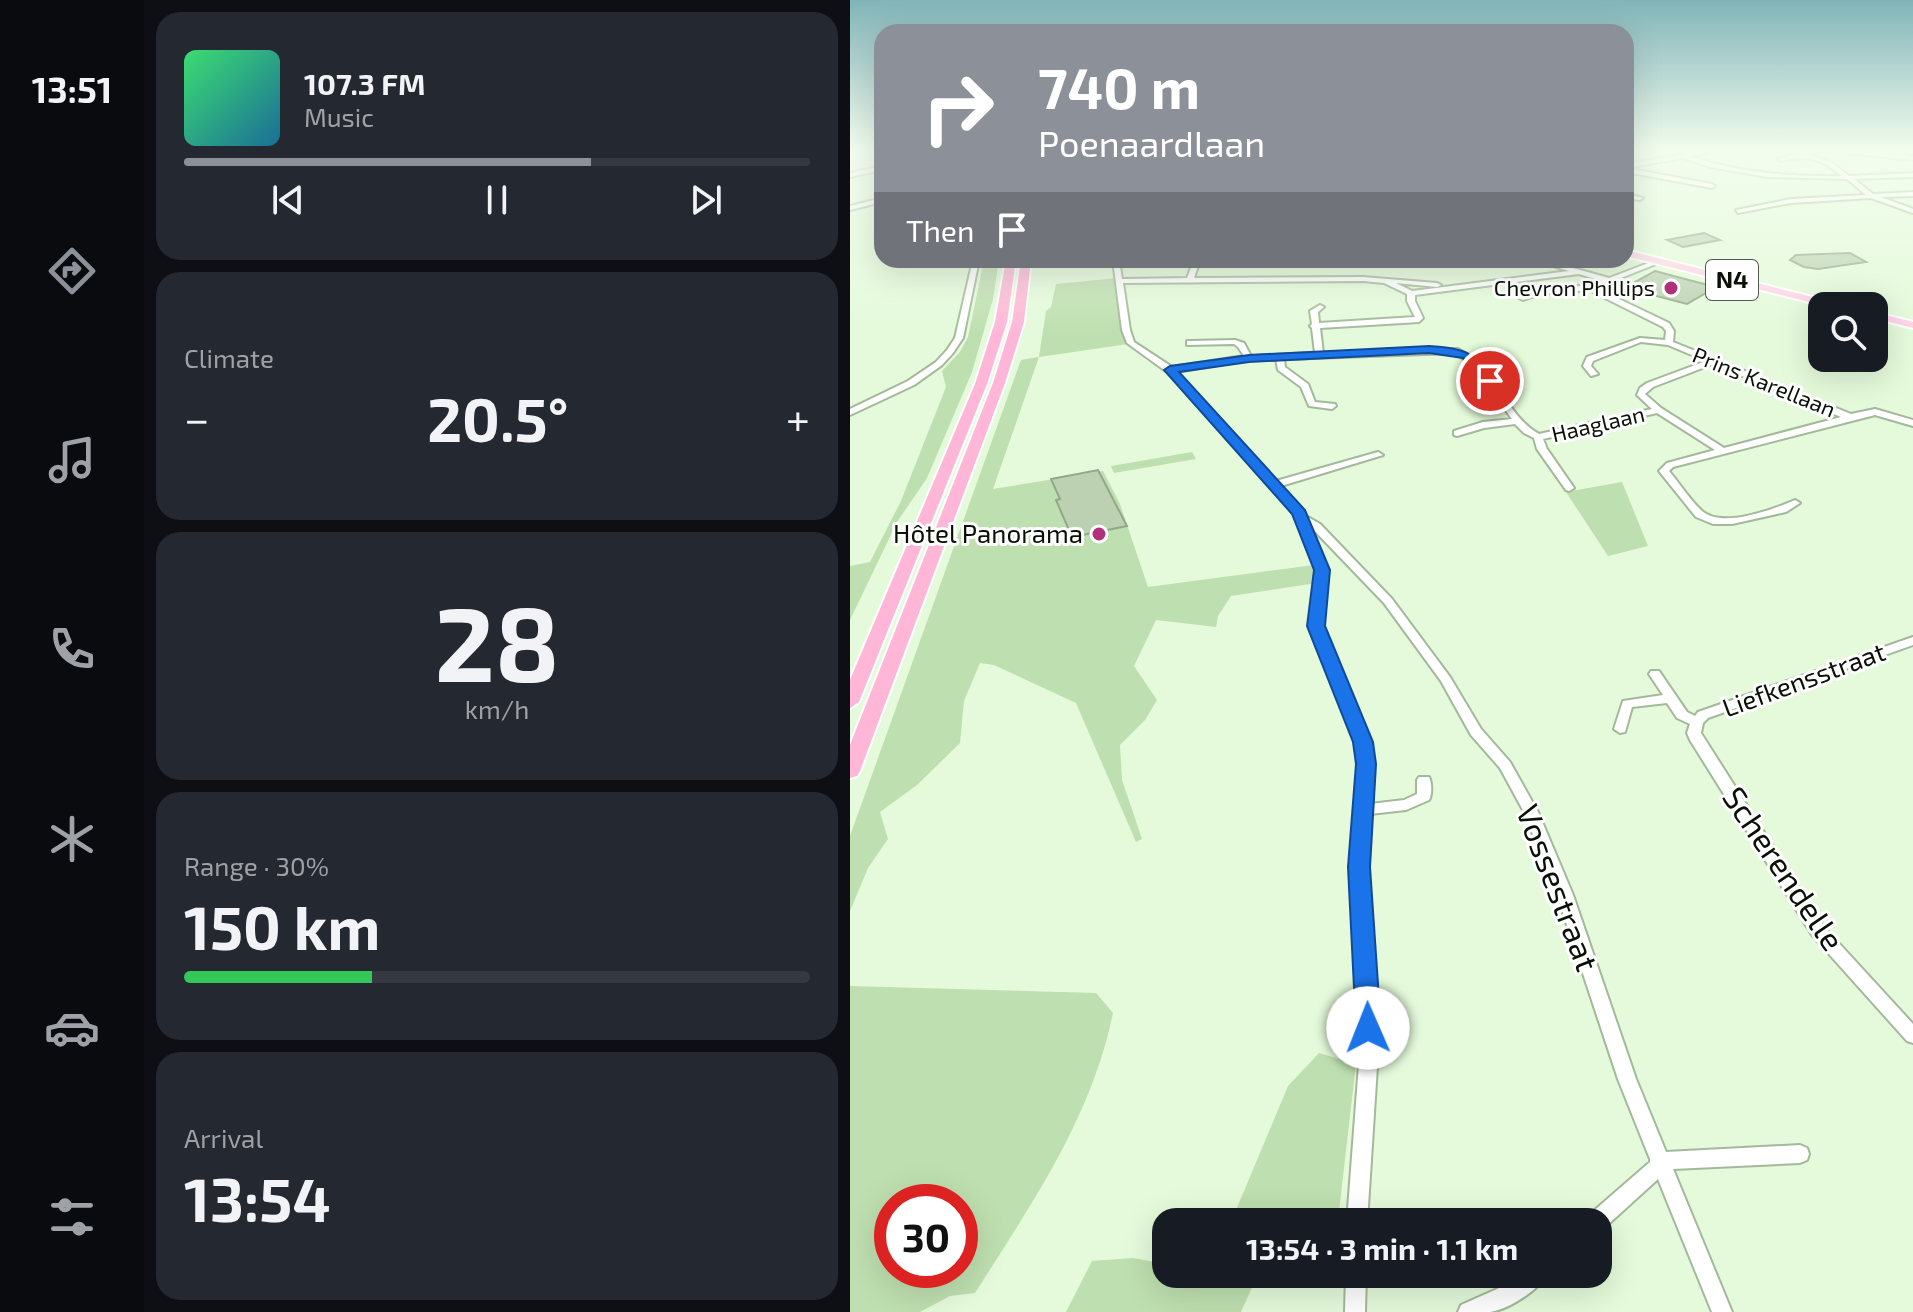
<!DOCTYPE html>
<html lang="en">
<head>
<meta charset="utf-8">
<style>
  body { margin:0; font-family:"Exo 2",sans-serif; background:#242831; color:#f1f3f6; height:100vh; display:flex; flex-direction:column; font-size:30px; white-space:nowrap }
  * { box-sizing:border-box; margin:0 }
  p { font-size:26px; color:#9ea1a6 }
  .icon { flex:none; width:44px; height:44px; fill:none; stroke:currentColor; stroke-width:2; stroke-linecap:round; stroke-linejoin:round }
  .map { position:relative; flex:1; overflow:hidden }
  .side { display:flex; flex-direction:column; gap:12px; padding:12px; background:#0d0f14; width:706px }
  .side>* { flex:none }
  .guide { position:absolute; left:24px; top:24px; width:760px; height:244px; border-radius:24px; box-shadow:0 8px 32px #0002; background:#8c9099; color:#fff; overflow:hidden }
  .buttons { position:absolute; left:958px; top:292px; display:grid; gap:16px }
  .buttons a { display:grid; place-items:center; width:80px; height:80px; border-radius:16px; background:#171b24; box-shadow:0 8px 32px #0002; font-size:40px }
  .speed { position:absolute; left:24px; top:1184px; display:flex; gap:16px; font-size:40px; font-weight:700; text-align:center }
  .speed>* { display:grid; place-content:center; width:104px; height:104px; border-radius:50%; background:#171b24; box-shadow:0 8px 32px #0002; line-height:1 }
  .speed .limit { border:12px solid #d22; background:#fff; color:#111 }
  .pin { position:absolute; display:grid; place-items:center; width:68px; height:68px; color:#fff; margin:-34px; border:4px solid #fff; border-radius:50%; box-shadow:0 2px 8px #0007 }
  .me { position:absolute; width:88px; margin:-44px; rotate:359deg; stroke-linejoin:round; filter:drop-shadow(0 0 6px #0008) }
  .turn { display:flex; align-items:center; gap:28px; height:168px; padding:0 32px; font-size:36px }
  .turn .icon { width:104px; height:104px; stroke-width:2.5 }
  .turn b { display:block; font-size:56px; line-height:68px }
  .then { display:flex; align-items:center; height:76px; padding:0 32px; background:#0003; gap:16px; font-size:30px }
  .big { font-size:60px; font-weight:700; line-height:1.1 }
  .side .tile { flex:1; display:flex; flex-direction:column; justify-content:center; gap:12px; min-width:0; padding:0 28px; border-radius:24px; background:#242831 }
  .side .dial { align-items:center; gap:0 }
  .dial b { font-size:104px; line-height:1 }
  .song { display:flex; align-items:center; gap:24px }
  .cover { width:96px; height:96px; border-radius:12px; background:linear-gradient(135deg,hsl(140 70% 55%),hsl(200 70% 35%)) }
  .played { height:8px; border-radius:4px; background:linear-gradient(90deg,#8c9099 65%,#363941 65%) }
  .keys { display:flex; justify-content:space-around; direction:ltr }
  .heat { display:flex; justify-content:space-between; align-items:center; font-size:44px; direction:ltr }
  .charge { height:12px; border-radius:6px; background:linear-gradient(90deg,#34c759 30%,#363941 0) }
  .trip { position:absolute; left:302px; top:1208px; width:460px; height:80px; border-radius:24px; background:#171b24; box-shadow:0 8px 32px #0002; font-weight:700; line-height:80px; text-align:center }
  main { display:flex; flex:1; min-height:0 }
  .menu { display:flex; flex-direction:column; width:144px; justify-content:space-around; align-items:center; background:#090b0e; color:#9ea1a6 }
  .menu .icon { width:56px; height:56px }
  .menu .selected { color:#8c9099 }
  .menu b { font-size:36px; color:#f1f3f6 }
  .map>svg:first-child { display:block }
  .green { fill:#bedfaf; fill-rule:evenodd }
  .building { fill:#bcd1b2; stroke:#93a88a; stroke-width:2 }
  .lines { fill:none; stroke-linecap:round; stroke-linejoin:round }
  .minor-casing { stroke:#a4b99b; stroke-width:4 }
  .major-casing { stroke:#fff; stroke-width:4 }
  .highway-casing { stroke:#fff; stroke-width:4 }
  .minor { fill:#fff; fill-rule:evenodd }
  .major { fill:#ffd3e7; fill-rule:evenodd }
  .highway { fill:#ffb6d7; fill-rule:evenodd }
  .route { fill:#1a73e8; stroke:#114b97; stroke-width:2 }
  .poi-dot { fill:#b2307a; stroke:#fff; stroke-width:3 }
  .labels { text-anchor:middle; stroke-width:6; stroke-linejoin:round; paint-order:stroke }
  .far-poi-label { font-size:22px; fill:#091006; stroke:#fff; text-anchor:end }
  .far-street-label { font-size:22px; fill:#091006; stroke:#fff }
  .shield { fill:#fff; stroke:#535851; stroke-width:2 }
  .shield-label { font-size:24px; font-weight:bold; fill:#091006 }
  .poi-label { font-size:26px; fill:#091006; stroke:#fff; text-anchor:end }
  .street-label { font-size:26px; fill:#091006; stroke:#fff }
  .near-street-label { font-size:32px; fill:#091006; stroke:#fff }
</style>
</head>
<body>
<main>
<nav class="menu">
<b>13:51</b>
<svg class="icon selected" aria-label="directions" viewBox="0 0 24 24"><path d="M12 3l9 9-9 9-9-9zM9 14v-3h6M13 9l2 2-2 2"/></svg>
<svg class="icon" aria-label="music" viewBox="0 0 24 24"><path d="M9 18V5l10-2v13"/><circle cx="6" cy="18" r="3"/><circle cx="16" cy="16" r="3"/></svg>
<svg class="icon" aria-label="phone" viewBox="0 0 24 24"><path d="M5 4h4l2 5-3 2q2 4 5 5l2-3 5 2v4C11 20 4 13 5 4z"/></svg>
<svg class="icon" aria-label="climate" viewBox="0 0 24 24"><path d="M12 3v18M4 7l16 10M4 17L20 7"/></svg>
<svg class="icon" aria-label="car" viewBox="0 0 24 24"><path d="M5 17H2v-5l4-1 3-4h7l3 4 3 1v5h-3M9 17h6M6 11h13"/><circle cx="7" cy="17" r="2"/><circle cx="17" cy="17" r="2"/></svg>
<svg class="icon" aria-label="filters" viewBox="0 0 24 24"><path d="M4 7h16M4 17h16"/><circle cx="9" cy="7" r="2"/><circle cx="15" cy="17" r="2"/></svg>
</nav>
<section class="side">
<div class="tile">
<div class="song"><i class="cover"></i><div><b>107.3 FM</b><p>Music</p></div></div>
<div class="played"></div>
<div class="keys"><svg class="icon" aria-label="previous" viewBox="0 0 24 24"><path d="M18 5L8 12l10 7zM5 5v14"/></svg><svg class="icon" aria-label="pause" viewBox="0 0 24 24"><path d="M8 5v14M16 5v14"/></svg><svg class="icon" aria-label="next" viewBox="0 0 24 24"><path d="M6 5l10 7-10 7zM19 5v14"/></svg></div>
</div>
<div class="tile"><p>Climate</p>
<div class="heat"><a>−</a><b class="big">20.5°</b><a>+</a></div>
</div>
<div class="tile dial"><b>28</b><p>km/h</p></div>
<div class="tile"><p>Range · 30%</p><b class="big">150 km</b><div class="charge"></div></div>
<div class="tile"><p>Arrival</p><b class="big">13:54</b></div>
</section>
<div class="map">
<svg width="1063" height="1312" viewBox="0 0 1063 1312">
  <rect width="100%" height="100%" fill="#e4fada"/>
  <g class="green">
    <path d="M134,260H149L143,299L122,372L77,478L47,522L0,620V566L20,562L51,501L96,387L92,371L110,352L118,337Z"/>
    <path d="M268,278L272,332L278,344L189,357L143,489L253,471L270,504L298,587L464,565L467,583L381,596L368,616L366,627L306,620L284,666L307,700L295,720L270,745L272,780L292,839L286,842L226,703L144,665L130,663L114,701L110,743L67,785L30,812L38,839L18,868L0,911V836L171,360L189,357L196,311L201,307L206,284Z"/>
    <path d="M342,452L346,459L264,473L261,466Z"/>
    <path d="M772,482L798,546L758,556L716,492Z"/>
    <path d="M0,986L246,993L263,1013C241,1119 182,1203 125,1293L100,1296L70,1312H0ZM42,1202H110V1270H42Z"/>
    <path d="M469,1053L506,1064L488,1220L381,1222L438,1086Z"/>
    <path d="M283,1258L316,1264V1274H408L391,1312H216L242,1261Z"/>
  </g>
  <g class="building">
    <path d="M854,233L870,240L833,247L817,240Z"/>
    <path d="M1000,253L1016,262L968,269L954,267L940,260L946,255Z"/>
    <path d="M805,271L835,279L866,287L837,304L795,293L786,298L765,293Z"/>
    <path d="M248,470L277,526L222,537L206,500L210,499L201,479Z"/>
  </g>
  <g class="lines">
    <g class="minor-casing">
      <g id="minor">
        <path d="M853,151H864L839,156C889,173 940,177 992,176C969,158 960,155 931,161L928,159L953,152L973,151L960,155L981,162L999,176L1063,173V177L1004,179L1023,194L1063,192V196L1031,197L1063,209V213L1021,198L941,203L888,213L886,210L941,199L1016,195L997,179L917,177L860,167L833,158L776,168V164Z"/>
        <path d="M995,151L1063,156V160L998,153Z"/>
        <path d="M32,166V170L0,177V173Z"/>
        <path d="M776,168L862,184L865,186L862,188L776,172Z"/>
        <path d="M776,194L793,198L790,200L776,198Z"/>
        <path d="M32,198V202L0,210V206Z"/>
        <path d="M123,260H129L113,338L103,353L92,365L64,385L0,415V409L58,381L86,362L97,350L105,338Z"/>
        <path d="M263,260H269L272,279L337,278L344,260H350L344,278L513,277L587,283L591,285L587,287L546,283L562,291L719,271L684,260H694L759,278L809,259L811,260V262L746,288L819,323L824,331L823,342L1001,414L1025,409L1063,420V426L1025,415L823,467L819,471C830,484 840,500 852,511C872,529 924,509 945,500L950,503L936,512L882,524H863L846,517L809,471L817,463L865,450L807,413L693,439L697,449L724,488L719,491L716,490L687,449L684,438L674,433L665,424L634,428L607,436L604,435V431L633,422L662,419C644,395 632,368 604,353L434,359L435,367L458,384L465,402L485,404L486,406L482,409L459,406L451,387L428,370L426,359L399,360L326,372L426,481L528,452L533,455L431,486L456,516L470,524L542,599L600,677L631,729L660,762L688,812L723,895L786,1079L816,1152L950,1145L957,1148L959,1154L957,1160L950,1163L823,1169L882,1312H862L808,1179L753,1229L748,1231V1222H736L739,1215L800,1162V1159L768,1079L707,895L674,812L650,768L621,735L591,681L534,603L461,527L477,570L472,626L520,742L523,764L520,804L554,800L567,794V780L569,777H579C582,783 582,795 579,800L556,810L520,814L516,867L526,982L528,1051L517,1222H497L510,1051V982L502,867L509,764L506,742L460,626L467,570L445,514L317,372L277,343L272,330ZM729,274L752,281C725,291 694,284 669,298L673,300L691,294L739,290L813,327L816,331L815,340L790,338L737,357L733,366L741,376L748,374L741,366L743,361L791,342L818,345L856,361L797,383L790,388L787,395L802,409L689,434C654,414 650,371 608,349L473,353L470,328L569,322L573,318L565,301V295ZM513,281L534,283L557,294V301L565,317L469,323L468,312L474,307L470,305L460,311L462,324L460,326L462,328L465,353L401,356L394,343L385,340L340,341H337V345L384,344L388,347L394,356L322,367L284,342L280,330L273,283ZM863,364L991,417L874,448L811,408L795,394L803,387Z"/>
        <path d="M1063,637V645L858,718L853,723L851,733L974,927L1063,1024V1043L1057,1041L962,935L840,740L837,733L840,724L827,718L817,703L782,707L775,732L770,733L764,729L773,701L813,695L799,674L801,671H809L837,712L845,716L848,712Z"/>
        <path d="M496,1274H516L515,1312H495Z"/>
        <path d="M670,1274H696C690,1290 657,1310 640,1312C629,1312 618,1312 608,1312L611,1305L656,1285Z"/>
      </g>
    </g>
    <g class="major-casing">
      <g id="major">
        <path d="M776,250L990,304L992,306H975L776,256Z"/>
        <path d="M1024,312L1063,322V328L1024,318Z"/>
      </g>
    </g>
    <g class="highway-casing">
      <g id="highway">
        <path d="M156,260H166L157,322L137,384L9,702L0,708V680L125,384L145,322Z"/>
        <path d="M171,260H181L174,322L155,383L10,771L7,776L0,778V745L143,383L162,322Z"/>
      </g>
    </g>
    <use href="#minor" class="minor"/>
    <use href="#major" class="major"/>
    <use href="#highway" class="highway"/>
  </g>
  <linearGradient id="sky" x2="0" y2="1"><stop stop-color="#81b4b8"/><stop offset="0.45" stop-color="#f3fdee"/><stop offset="1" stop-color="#f3fdee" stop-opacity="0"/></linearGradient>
  <rect width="1063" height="335" fill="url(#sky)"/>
  <path class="route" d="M579,346C616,348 623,352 646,381L635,384L613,358L579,353L399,362L329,372L455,510L480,570L475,626L523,742L526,764L520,867L531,1028L527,1036L518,1039L509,1036L506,1028L498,867L506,764L503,742L457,626L464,570L442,514L314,370L320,366L399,355Z"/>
  <g class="poi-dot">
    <circle cx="821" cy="288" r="8"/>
    <circle cx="249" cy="534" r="8"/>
  </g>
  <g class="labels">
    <g class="far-poi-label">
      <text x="805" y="296">Chevron Phillips</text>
    </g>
    <g class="far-street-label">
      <text transform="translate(914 382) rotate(22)" y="8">Prins Karellaan</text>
      <text transform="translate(748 424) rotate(-13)" y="8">Haaglaan</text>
    </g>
    <rect class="shield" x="856" y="260" width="52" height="40" rx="6"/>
    <g class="shield-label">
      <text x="882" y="288">N4</text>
    </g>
    <g class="poi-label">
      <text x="233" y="543">Hôtel Panorama</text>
    </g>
    <g class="street-label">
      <text transform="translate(954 680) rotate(-20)" y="9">Liefkensstraat</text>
    </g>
    <g class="near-street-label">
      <text transform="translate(933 869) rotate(56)" y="11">Scherendelle</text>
      <text transform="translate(707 888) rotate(69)" y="11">Vossestraat</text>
    </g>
  </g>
</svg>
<div class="buttons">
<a><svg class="icon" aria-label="search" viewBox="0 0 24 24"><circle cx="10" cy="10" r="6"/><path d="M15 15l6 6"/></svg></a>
</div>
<div class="speed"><div class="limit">30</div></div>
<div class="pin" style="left:640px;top:381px;background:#d93025"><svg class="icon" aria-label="arrive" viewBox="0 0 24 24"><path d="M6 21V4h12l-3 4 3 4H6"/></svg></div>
<svg class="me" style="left:518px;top:1028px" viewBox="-20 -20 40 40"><circle r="19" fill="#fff"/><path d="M0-13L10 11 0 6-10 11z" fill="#1a73e8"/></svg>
<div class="trip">13:54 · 3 min · 1.1 km</div>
<div class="guide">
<div class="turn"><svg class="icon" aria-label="right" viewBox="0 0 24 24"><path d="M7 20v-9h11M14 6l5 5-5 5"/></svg><div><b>740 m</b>Poenaardlaan</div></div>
<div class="then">Then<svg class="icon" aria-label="arrive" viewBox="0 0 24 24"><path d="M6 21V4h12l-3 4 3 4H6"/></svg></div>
</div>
</div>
</main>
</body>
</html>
